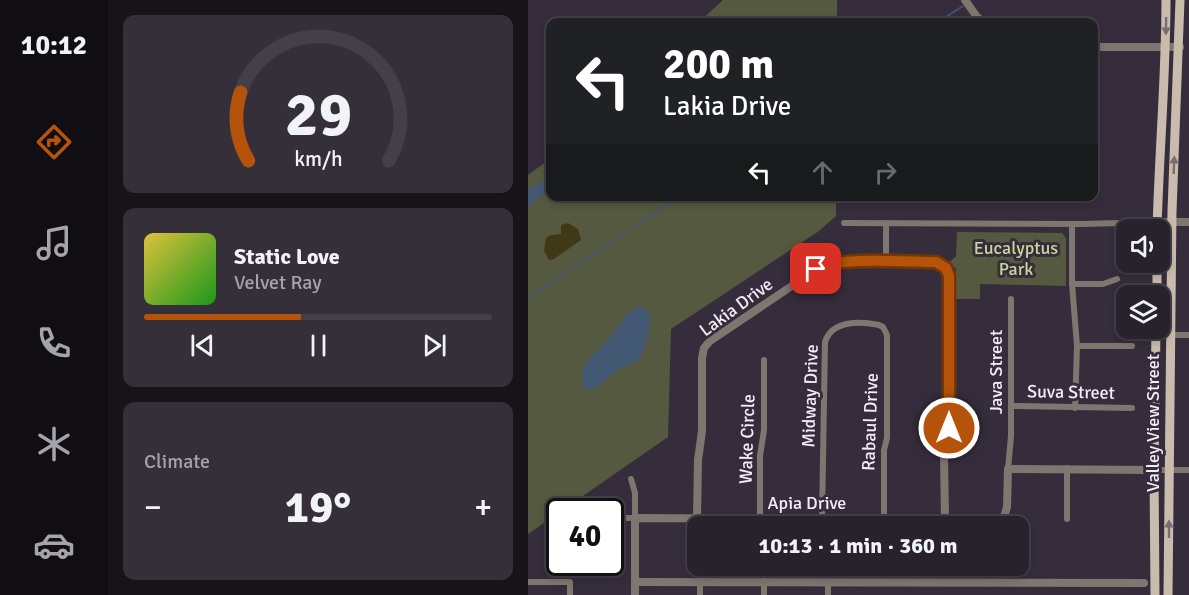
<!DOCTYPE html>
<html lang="en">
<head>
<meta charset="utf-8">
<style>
  body { margin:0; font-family:Signika,sans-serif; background:#342f39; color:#f1f3f6; height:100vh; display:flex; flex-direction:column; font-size:22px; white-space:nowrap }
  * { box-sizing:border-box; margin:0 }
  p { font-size:20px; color:#a5a4aa }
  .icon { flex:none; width:33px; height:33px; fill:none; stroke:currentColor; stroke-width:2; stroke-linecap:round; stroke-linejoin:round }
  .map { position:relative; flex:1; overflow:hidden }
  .sheet { display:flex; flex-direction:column; gap:15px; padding:15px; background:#161319; width:420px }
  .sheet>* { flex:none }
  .guide { position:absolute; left:18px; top:18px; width:552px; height:183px; border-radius:12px; box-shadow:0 3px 9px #0003,0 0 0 2px #443f49; background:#202124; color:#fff; overflow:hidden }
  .tools { position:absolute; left:588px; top:219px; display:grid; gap:12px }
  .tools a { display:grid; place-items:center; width:54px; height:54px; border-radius:12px; background:#28222d; box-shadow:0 3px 9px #0003,0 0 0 2px #443f49; font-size:30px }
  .speed { position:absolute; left:18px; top:498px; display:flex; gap:12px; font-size:30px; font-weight:700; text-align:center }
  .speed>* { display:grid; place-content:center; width:78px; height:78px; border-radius:50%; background:#28222d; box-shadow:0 3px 9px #0003,0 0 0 2px #443f49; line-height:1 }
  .speed .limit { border:3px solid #111; border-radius:9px; background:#fff; color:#111 }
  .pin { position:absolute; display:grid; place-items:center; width:51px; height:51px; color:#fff; margin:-26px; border-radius:12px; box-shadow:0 3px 9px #0006 }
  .me { position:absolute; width:66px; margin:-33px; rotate:0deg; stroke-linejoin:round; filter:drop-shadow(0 0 4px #0008) }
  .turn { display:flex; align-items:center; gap:21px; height:126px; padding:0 18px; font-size:27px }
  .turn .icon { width:78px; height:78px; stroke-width:2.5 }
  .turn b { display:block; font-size:42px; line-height:51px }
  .lanes { display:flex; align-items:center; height:57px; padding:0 18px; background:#0003; justify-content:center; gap:30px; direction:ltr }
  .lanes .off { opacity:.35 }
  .big { font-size:45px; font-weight:700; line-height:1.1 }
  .sheet .tile { flex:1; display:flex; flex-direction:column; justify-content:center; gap:9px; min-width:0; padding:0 21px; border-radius:12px; background:#342f39 }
  .sheet .dial { align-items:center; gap:0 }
  .dial svg { height:156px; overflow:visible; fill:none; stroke:#443f49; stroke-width:7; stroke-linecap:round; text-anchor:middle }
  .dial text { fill:#f1f3f6; stroke:none }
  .song { display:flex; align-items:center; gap:18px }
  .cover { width:72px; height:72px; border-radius:9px; background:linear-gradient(135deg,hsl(50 70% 55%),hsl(120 70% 35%)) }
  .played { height:6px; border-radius:3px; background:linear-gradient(90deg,#b45309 45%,#443f49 45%) }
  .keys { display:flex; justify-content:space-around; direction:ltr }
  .heat { display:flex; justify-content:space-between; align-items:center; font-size:33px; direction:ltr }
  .trip { position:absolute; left:159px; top:516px; width:342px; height:60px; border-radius:12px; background:#28222d; box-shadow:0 3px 9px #0003,0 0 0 2px #443f49; font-weight:700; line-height:60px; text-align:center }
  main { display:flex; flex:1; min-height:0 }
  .dock { display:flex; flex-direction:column; width:108px; justify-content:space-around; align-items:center; background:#100e12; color:#a5a4aa }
  .dock .icon { width:42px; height:42px }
  .dock .selected { color:#b45309 }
  .dock b { font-size:27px; color:#f1f3f6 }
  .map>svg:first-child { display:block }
  .green { fill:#54593f }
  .sand { fill:#413818 }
  .water { fill:#425872 }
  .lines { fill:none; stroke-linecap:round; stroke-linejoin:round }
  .stream { stroke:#425872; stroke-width:1.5 }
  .minor { stroke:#7e7770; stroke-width:6 }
  .tertiary { stroke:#7e7770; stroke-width:8 }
  .primary { stroke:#cabcad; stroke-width:9 }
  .oneway { fill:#796d6f }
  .route-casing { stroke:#753606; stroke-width:15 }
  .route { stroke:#b45309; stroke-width:10 }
  .labels { text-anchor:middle; stroke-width:6; stroke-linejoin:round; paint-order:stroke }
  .park-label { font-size:18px; fill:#cad69a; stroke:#362d3c }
  .street-label { font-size:18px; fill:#f3edf7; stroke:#362d3c }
</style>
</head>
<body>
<main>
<nav class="dock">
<b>10:12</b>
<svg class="icon selected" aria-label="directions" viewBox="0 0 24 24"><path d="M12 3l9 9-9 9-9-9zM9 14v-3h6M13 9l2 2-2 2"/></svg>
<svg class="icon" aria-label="music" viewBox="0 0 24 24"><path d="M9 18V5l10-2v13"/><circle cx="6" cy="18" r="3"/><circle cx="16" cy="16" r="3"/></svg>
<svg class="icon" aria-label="phone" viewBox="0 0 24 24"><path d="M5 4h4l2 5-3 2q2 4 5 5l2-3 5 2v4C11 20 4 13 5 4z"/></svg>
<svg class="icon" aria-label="climate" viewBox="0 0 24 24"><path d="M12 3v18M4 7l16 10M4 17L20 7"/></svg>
<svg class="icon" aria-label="car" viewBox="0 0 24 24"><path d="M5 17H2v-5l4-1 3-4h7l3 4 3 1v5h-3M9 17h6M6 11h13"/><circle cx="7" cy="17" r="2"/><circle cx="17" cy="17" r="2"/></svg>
</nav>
<section class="sheet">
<div class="tile dial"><svg viewBox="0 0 100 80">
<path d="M14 69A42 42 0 1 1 86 69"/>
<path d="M14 69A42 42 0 0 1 10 34" stroke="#b45309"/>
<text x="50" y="56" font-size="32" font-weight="700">29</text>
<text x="50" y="72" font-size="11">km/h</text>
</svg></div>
<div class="tile">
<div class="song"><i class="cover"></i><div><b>Static Love</b><p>Velvet Ray</p></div></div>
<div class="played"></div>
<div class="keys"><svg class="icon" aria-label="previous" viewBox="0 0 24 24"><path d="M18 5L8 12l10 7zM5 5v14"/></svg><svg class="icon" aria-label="pause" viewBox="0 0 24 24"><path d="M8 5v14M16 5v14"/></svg><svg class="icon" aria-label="next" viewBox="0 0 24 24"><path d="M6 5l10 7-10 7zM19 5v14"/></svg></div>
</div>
<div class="tile"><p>Climate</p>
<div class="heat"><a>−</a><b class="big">19°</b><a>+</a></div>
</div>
</section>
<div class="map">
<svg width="661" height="595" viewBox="0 0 661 595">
  <rect width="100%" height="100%" fill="#362d3c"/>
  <g class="green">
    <path d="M195,0H309V22H171Z"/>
    <path d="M22,159V196L308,197V216L291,231L143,329L140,437L0,534V175Z"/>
    <path d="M429,232L534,233L538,238V286L452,284V299H427L428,269L422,262L428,256Z"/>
  </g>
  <path class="sand" d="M40,223L50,229L53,240L26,259L21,260L16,251L18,238L23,235L33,234V225Z"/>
  <g class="water">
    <path d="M20,180L22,183V192L6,200L0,209V190L15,181Z"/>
    <path d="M114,307L122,313C122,326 119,354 108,361C101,366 93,367 86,372C78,379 70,388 59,390L55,386L54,378L56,365L88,330L98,315L107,308Z"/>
  </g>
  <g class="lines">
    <g class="stream">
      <path d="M410,22L435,6"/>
      <path d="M0,298L122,216L154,196"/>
    </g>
    <g class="minor">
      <path d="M316,223L555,224L630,222"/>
      <path d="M358,223V262"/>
      <path d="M544,224V284L549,346L547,408"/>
      <path d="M544,284H575L589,279"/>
      <path d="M643,335H661"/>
      <path d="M549,346H604"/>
      <path d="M483,406L604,408"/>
      <path d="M480,469L483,436V299"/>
      <path d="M626,470H661"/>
      <path d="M82,518H107V493L103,479"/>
      <path d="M232,518V456L236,430V360"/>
      <path d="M294,519L297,342C304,320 332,321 351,325L355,327L359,335V438L356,450V518"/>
      <path d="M539,519V468"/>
      <path d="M0,582H42V595"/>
      <path d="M172,595V581"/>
      <path d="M236,595V581"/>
      <path d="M300,595V582"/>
    </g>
    <g class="tertiary">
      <path d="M437,0L449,17L456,22"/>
      <path d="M566,47H652"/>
      <path d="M630,222H661"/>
      <path d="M169,518L170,460L174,431V358L176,348L182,341L289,269C311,256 379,262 408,262L416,265L420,271L421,428L416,455L417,519"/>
      <path d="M107,582L616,583"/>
      <path d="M107,595V518L466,520L476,517L479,507L480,469L626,470"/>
    </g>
    <g class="primary">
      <path d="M629,230C631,153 638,77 638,0"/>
      <path d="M629,296V262"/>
      <path d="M627,595L626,470L628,328"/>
      <path d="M640,595L644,211L652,0"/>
    </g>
  </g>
  <defs><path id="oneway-solid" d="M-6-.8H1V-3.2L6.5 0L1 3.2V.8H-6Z" transform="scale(1.5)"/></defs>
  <g class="oneway">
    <use href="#oneway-solid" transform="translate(638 26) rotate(91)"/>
    <use href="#oneway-solid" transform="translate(646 165) rotate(-88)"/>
    <use href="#oneway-solid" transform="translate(641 529) rotate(-90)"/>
  </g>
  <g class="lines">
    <g class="route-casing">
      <path id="route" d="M288,269C311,256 379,262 408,262L418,268L421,276V428"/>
    </g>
    <use href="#route" class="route"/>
  </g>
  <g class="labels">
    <g class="park-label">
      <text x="488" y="254">Eucalyptus<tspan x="488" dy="21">Park</tspan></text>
    </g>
    <g class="street-label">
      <text transform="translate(208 307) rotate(-36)" y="6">Lakia Drive</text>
      <text transform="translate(468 372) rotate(-90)" y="6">Java Street</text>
      <text transform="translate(543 392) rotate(1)" y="6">Suva Street</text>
      <text transform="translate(282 396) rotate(-88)" y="6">Midway Drive</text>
      <text transform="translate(342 422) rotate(-88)" y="6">Rabaul Drive</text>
      <text transform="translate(625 423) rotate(-90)" y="6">Valley View Street</text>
      <text transform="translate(219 439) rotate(-88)" y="6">Wake Circle</text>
      <text x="279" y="509">Apia Drive</text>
    </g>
  </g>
</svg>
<div class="tools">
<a><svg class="icon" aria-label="sound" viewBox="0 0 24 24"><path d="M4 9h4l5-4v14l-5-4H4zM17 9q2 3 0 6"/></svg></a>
<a><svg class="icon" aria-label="layers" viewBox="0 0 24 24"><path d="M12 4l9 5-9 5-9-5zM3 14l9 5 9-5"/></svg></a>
</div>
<div class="speed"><div class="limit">40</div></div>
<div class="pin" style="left:288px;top:269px;background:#d93025"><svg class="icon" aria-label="arrive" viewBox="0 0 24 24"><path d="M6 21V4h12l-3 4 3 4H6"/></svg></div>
<svg class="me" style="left:421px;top:428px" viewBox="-20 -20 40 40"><circle r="17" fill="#b45309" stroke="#fff" stroke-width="3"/><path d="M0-11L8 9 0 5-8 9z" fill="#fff"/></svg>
<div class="trip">10:13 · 1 min · 360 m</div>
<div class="guide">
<div class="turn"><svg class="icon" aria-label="left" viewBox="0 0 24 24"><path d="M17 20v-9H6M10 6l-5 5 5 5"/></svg><div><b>200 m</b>Lakia Drive</div></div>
<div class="lanes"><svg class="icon" aria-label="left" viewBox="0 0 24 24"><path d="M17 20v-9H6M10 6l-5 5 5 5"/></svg><svg class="icon off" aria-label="ahead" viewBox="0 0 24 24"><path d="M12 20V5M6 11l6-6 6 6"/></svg><svg class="icon off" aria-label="right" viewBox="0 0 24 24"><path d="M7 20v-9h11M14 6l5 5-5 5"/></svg></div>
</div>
</div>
</main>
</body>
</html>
